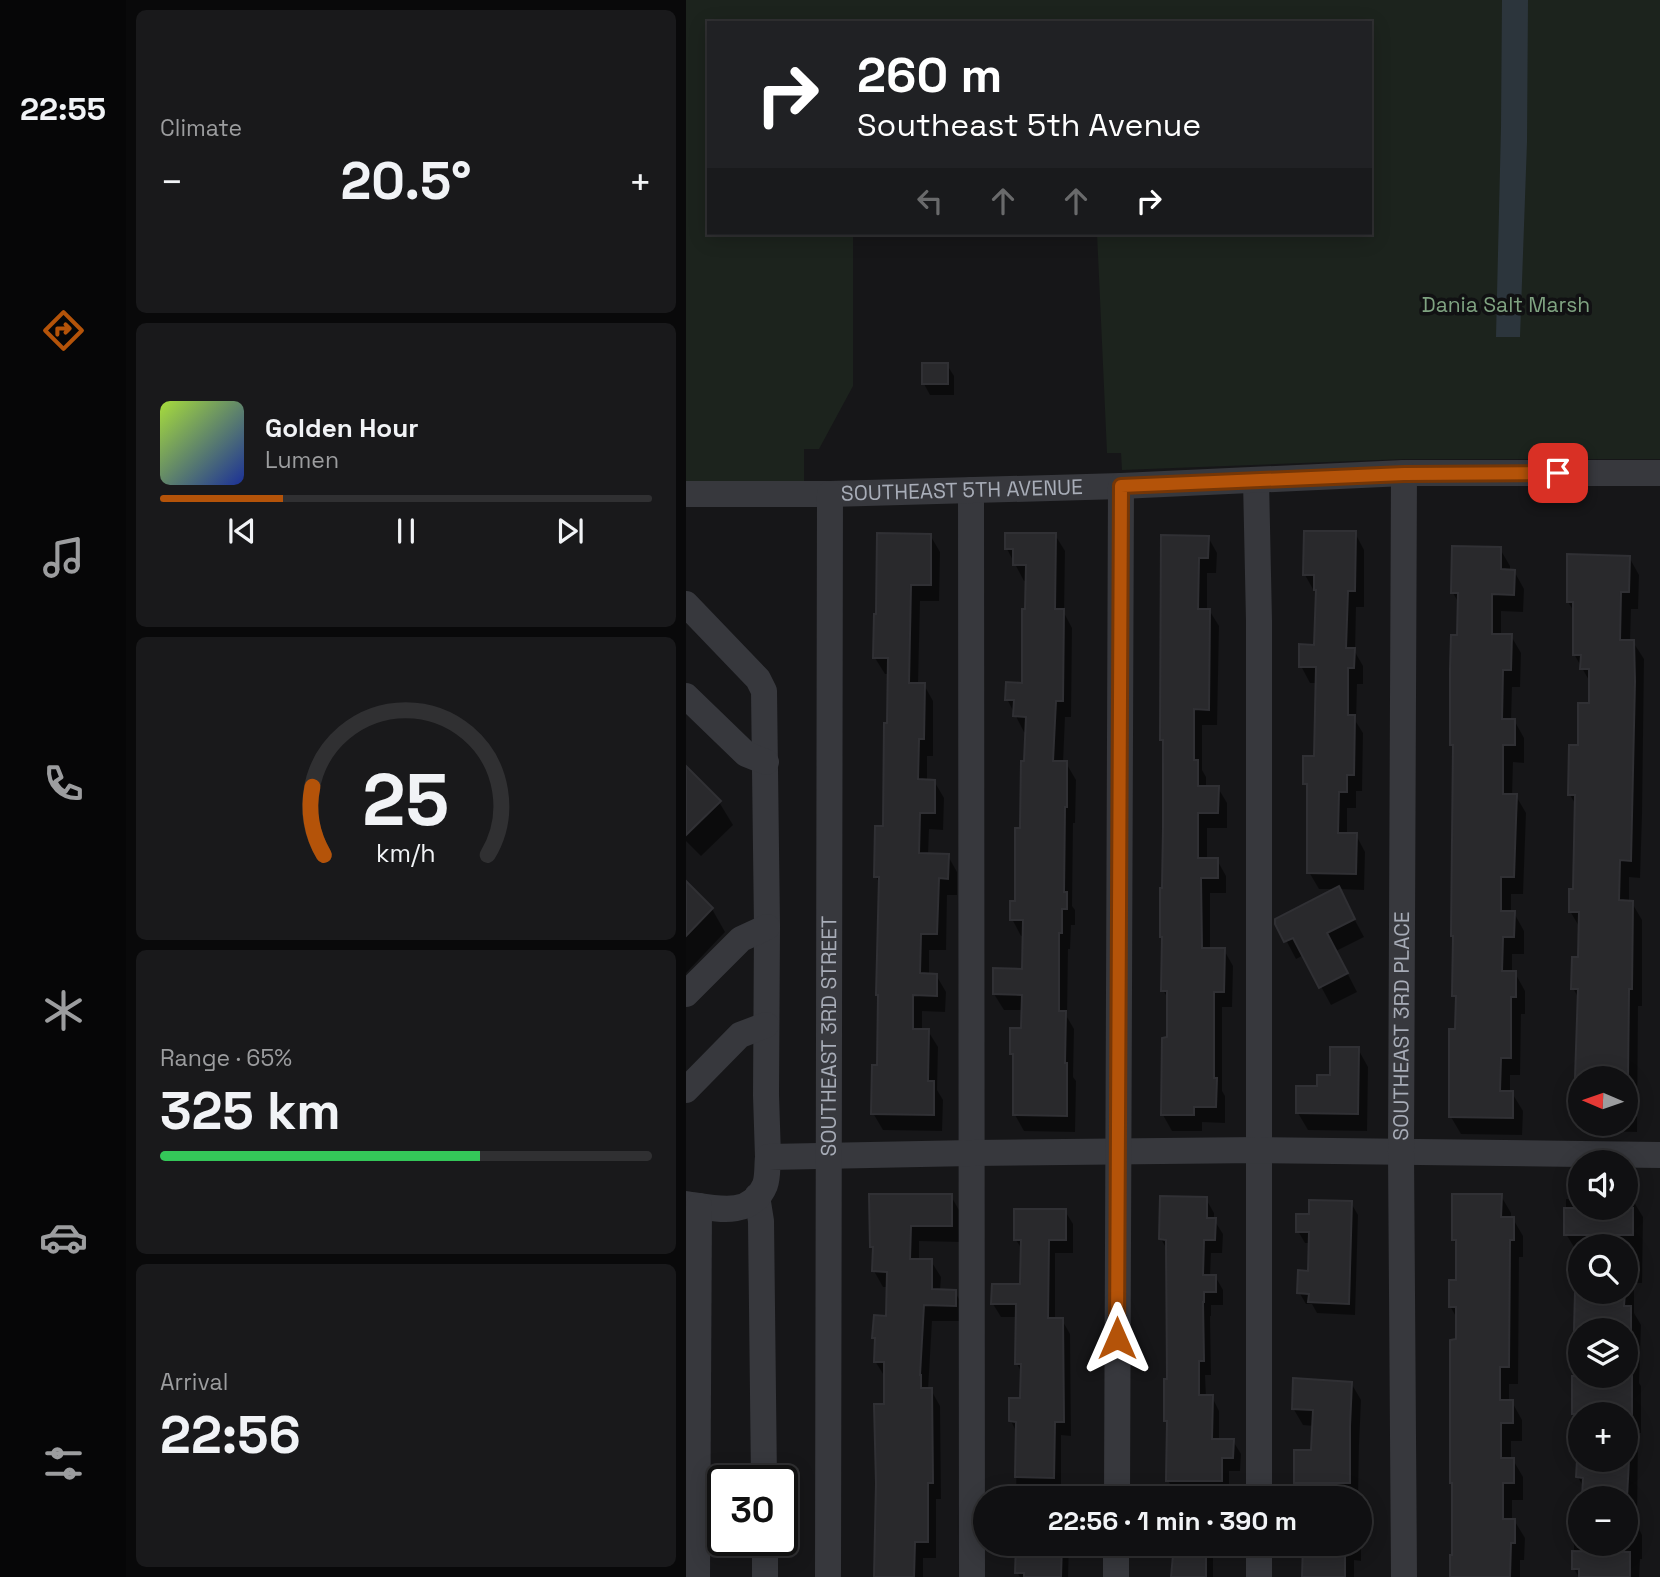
<!DOCTYPE html>
<html lang="en">
<head>
<meta charset="utf-8">
<style>
  body { margin:0; font-family:"Space Grotesk",sans-serif; background:#19191b; color:#f1f3f6; height:100vh; display:flex; flex-direction:column; font-size:26px; white-space:nowrap }
  * { box-sizing:border-box; margin:0 }
  p { font-size:23px; color:#9c9d9f }
  .icon { flex:none; width:38px; height:38px; fill:none; stroke:currentColor; stroke-width:2; stroke-linecap:round; stroke-linejoin:round }
  .map { position:relative; flex:1; overflow:hidden }
  .panel { display:flex; flex-direction:column; gap:10px; padding:10px; background:#09090a; width:560px }
  .panel>* { flex:none }
  .banner { position:absolute; left:21px; top:21px; width:665px; height:214px; border-radius:0px; box-shadow:0 4px 18px #0003,0 0 0 2px #303032; background:#202124; color:#fff; overflow:hidden }
  .needle { width:46px; rotate:272deg }
  .fabs { position:absolute; left:882px; top:1066px; display:grid; gap:14px }
  .fabs a { display:grid; place-items:center; width:70px; height:70px; border-radius:50%; background:#101012; box-shadow:0 4px 18px #0003,0 0 0 2px #303032; font-size:35px }
  .speed { position:absolute; left:21px; top:1465px; display:flex; gap:14px; font-size:35px; font-weight:700; text-align:center }
  .speed>* { display:grid; place-content:center; width:91px; height:91px; border-radius:50%; background:#101012; box-shadow:0 4px 18px #0003,0 0 0 2px #303032; line-height:1 }
  .speed .limit { border:4px solid #111; border-radius:10px; background:#fff; color:#111 }
  .pin { position:absolute; display:grid; place-items:center; width:60px; height:60px; color:#fff; margin:-30px; border-radius:14px; box-shadow:0 4px 10px #0006 }
  .me { position:absolute; width:77px; margin:-38px; rotate:0deg; stroke-linejoin:round; filter:drop-shadow(0 0 5px #0008) }
  .turn { display:flex; align-items:center; gap:24px; height:147px; padding:0 35px; font-size:32px }
  .turn .icon { width:91px; height:91px; stroke-width:2.5 }
  .turn b { display:block; font-size:49px; line-height:60px }
  .lanes { display:flex; align-items:center; height:66px; padding:0 35px; background:#0003; justify-content:center; gap:35px; direction:ltr }
  .lanes .off { opacity:.35 }
  .big { font-size:52px; font-weight:700; line-height:1.1 }
  .panel .tile { flex:1; display:flex; flex-direction:column; justify-content:center; gap:10px; min-width:0; padding:0 24px; border-radius:10px; background:#19191b }
  .panel .dial { align-items:center; gap:0 }
  .dial svg { height:182px; overflow:visible; fill:none; stroke:#303032; stroke-width:7; stroke-linecap:round; text-anchor:middle }
  .dial text { fill:#f1f3f6; stroke:none }
  .song { display:flex; align-items:center; gap:21px }
  .cover { width:84px; height:84px; border-radius:10px; background:linear-gradient(135deg,hsl(80 70% 55%),hsl(230 70% 35%)) }
  .played { height:7px; border-radius:4px; background:linear-gradient(90deg,#b45309 25%,#303032 25%) }
  .keys { display:flex; justify-content:space-around; direction:ltr }
  .heat { display:flex; justify-content:space-between; align-items:center; font-size:38px; direction:ltr }
  .charge { height:10px; border-radius:5px; background:linear-gradient(90deg,#34c759 65%,#303032 0) }
  .trip { position:absolute; left:287px; top:1486px; width:399px; height:70px; border-radius:35px; background:#101012; box-shadow:0 4px 18px #0003,0 0 0 2px #303032; font-weight:700; line-height:70px; text-align:center }
  main { display:flex; flex:1; min-height:0 }
  .tab-bar { display:flex; flex-direction:column; width:126px; justify-content:space-around; align-items:center; background:#060607; color:#9c9d9f }
  .tab-bar .icon { width:49px; height:49px }
  .tab-bar .active { color:#b45309 }
  .tab-bar b { font-size:32px; color:#f1f3f6 }
  .map>svg:first-child { display:block }
  .green { fill:#1c231d }
  .water { fill:#2c353c }
  .shadow { fill:#0007; fill-rule:evenodd }
  .building { fill:#29292c; stroke:#303034; stroke-width:2 }
  .lines { fill:none; stroke-linecap:round; stroke-linejoin:round }
  .minor { stroke:#37383d; stroke-width:26 }
  .route-casing { stroke:#753606; stroke-width:18 }
  .route { stroke:#b45309; stroke-width:12 }
  .labels { text-anchor:middle; stroke-width:7; stroke-linejoin:round; paint-order:stroke }
  .park-label { font-size:21px; fill:#7fa381; stroke:#111113 }
  .street-label { font-size:21px; fill:#a8adb8; stroke:#111113 }
</style>
</head>
<body>
<main>
<nav class="tab-bar">
<b>22:55</b>
<svg class="icon active" aria-label="directions" viewBox="0 0 24 24"><path d="M12 3l9 9-9 9-9-9zM9 14v-3h6M13 9l2 2-2 2"/></svg>
<svg class="icon" aria-label="music" viewBox="0 0 24 24"><path d="M9 18V5l10-2v13"/><circle cx="6" cy="18" r="3"/><circle cx="16" cy="16" r="3"/></svg>
<svg class="icon" aria-label="phone" viewBox="0 0 24 24"><path d="M5 4h4l2 5-3 2q2 4 5 5l2-3 5 2v4C11 20 4 13 5 4z"/></svg>
<svg class="icon" aria-label="climate" viewBox="0 0 24 24"><path d="M12 3v18M4 7l16 10M4 17L20 7"/></svg>
<svg class="icon" aria-label="car" viewBox="0 0 24 24"><path d="M5 17H2v-5l4-1 3-4h7l3 4 3 1v5h-3M9 17h6M6 11h13"/><circle cx="7" cy="17" r="2"/><circle cx="17" cy="17" r="2"/></svg>
<svg class="icon" aria-label="filters" viewBox="0 0 24 24"><path d="M4 7h16M4 17h16"/><circle cx="9" cy="7" r="2"/><circle cx="15" cy="17" r="2"/></svg>
</nav>
<section class="panel">
<div class="tile"><p>Climate</p>
<div class="heat"><a>−</a><b class="big">20.5°</b><a>+</a></div>
</div>
<div class="tile">
<div class="song"><i class="cover"></i><div><b>Golden Hour</b><p>Lumen</p></div></div>
<div class="played"></div>
<div class="keys"><svg class="icon" aria-label="previous" viewBox="0 0 24 24"><path d="M18 5L8 12l10 7zM5 5v14"/></svg><svg class="icon" aria-label="pause" viewBox="0 0 24 24"><path d="M8 5v14M16 5v14"/></svg><svg class="icon" aria-label="next" viewBox="0 0 24 24"><path d="M6 5l10 7-10 7zM19 5v14"/></svg></div>
</div>
<div class="tile dial"><svg viewBox="0 0 100 80">
<path d="M14 69A42 42 0 1 1 86 69"/>
<path d="M14 69A42 42 0 0 1 9 39" stroke="#b45309"/>
<text x="50" y="56" font-size="32" font-weight="700">25</text>
<text x="50" y="72" font-size="11">km/h</text>
</svg></div>
<div class="tile"><p>Range · 65%</p><b class="big">325 km</b><div class="charge"></div></div>
<div class="tile"><p>Arrival</p><b class="big">22:56</b></div>
</section>
<div class="map">
<svg width="974" height="1577" viewBox="0 0 974 1577">
  <rect width="100%" height="100%" fill="#161618"/>
  <path class="green" d="M0,0H974V459H719L436,470L435,453H421L411,233H684V23H23V233H167V386L133,449H118V485L0,482Z"/>
  <path class="water" d="M816,0H842L841,142L834,337H810L815,127Z"/>
  <g class="shadow">
    <path d="M261,365L268,376V395H244L238,384Z"/>
    <path d="M669,533L678,550V607H670L669,652L677,666V684H671L670,722L677,733L676,791H670V808H661V835H670L679,852L678,890L652,889L678,937L650,951L671,992L645,1005L618,955L610,959L591,923L650,889H633L623,872V791L619,783L630,758L631,683H624L615,666L630,646L632,591H628L619,575Z"/>
    <path d="M244,535L254,552L253,601H234L232,684L238,685L247,701V756H241V781H248L258,798L257,830L243,829L242,855L262,856L271,872V895H261L260,950H243V975H250L260,992L259,1012L236,1011V1030L242,1031L252,1047L251,1090L257,1100L256,1131L197,1130L187,1113L193,1067V997L191,994L194,884L190,877L198,828L204,674H199L189,658Z"/>
    <path d="M369,535L379,551L378,613L386,628L385,717H379L377,763H380L390,780L389,823H387L386,906L389,910V925H385L384,949H382L381,1017L388,1029L387,1077L390,1081L389,1132L338,1131L329,1115V1059L326,1053L337,1030V1010H318L308,994L338,970V936H335L326,919L330,903L341,732H338L321,699L337,685L342,581H338L321,549Z"/>
    <path d="M476,537H522L531,553L530,573H521V610H523L533,626L531,725H516V770L520,777V788H532L541,803V828H521V860H531L540,876V893H524V950H538L547,966L546,1007H536V1091L539,1096V1123L516,1122V1131H486L477,1115L483,1039V1000L477,990L479,745L475,739Z"/>
    <path d="M814,549L824,566V571H828L838,589L837,612L815,611V636H825L835,653L834,687H826L825,720H828L838,738V763L827,762L826,796H830L840,813L837,894H825V913H828L838,931V954H826V973H829L839,991V1014H835L834,1075H824V1093H826L837,1111L836,1135L775,1134L765,1117L772,1002L768,996L769,940L766,936L769,750L766,744L774,605L767,593Z"/>
    <path d="M943,557L953,575L952,609H945L944,642H947L958,659L956,815L954,878L943,877V903H946L956,920V1006H952L951,1132L910,1131L906,1124H940V1078H894V1105L889,1095V1067H891L893,999L887,988L893,959L894,928L884,911L889,891L890,805L884,795L904,705V682L888,654L889,613L882,602Z"/>
    <path d="M0,768L33,802L47,825L15,856L0,841Z"/>
    <path d="M0,883L26,909L39,932L0,973Z"/>
    <path d="M672,1049L682,1067L681,1131L622,1130L612,1113L632,1087L646,1077Z"/>
    <path d="M265,1196L274,1212V1242L233,1241V1261H245L255,1277L254,1291L269,1292L278,1308V1321H246L242,1390H245L254,1406L255,1499H250V1558H237V1577H189L199,1406V1377L189,1361L191,1342L188,1337L202,1318L203,1287H197L188,1271V1251L186,1246Z"/>
    <path d="M815,1196L825,1213V1219H827L837,1236V1257H833L832,1384H823V1402H826L836,1420V1441H825V1460H827L837,1477V1500H826V1520H828L839,1538L838,1560H834V1577H766L772,1341V1320L764,1306L771,1282V1246L767,1239Z"/>
    <path d="M520,1199L528,1213V1220L537,1234L536,1253H525L524,1276H529L537,1290V1305H525V1316H524L525,1375H519L520,1397H526L533,1411V1440L547,1441L555,1454L554,1471H543V1495H527V1498H487L488,1490L482,1481L483,1426L479,1420L483,1380L482,1251L475,1239Z"/>
    <path d="M880,1199H894V1208H940V1199H946L957,1217L956,1283H948V1313L955,1325L953,1383L955,1386V1433H952L951,1525L956,1535V1559H954L953,1577H893L888,1569V1545L886,1541V1516L894,1517V1544H940V1498H898V1488L892,1477V1464L883,1448V1430H888V1325H890L891,1252L880,1234ZM894,1246H940V1292H894ZM894,1330H940V1376H894ZM894,1414H940V1460H894Z"/>
    <path d="M665,1203L672,1215L669,1315L631,1313L626,1304H620L613,1292L623,1273L624,1243H619L612,1231L625,1216Z"/>
    <path d="M379,1211L387,1224V1253H369V1320H376L384,1334L385,1436L375,1435V1498H330L331,1433L325,1421L336,1400V1373L331,1364L332,1317H315L307,1304L336,1286L337,1251L330,1240Z"/>
    <path d="M665,1383L675,1400L673,1444L672,1498H619L610,1482L626,1452L628,1426L617,1425L607,1408Z"/>
    <path d="M674,1516L675,1519V1561L668,1560V1577H618L623,1557V1544H674Z"/>
    <path d="M328,1544H383L382,1577H334L331,1572V1550Z"/>
    <path d="M487,1544H527V1577H486L489,1546Z"/>
  </g>
  <g class="building">
    <rect x="236" y="363" width="26" height="21"/>
    <path d="M618,531H670L669,591H662L660,648H669L668,668H662V715H669L668,775H661V792H653L652,833H671L670,874L621,873V784H617V756H628L630,667H613V644L628,645L630,590H628V575H617Z"/>
    <path d="M191,533L245,534V585H225L223,683H239L238,739H233L232,779L249,780V813H234L233,853L263,854L262,879L253,878L251,934H235L234,973L251,974V996L227,995V1029H243L242,1081H248V1115L185,1114L186,1065H191L192,995H190L193,877H188L189,826H197L198,723H201L202,658H187L188,614H190Z"/>
    <path d="M319,533H370L369,609H378L377,701H370L367,761H381V807H379L378,892H381V909H376V933H373V1011H380L379,1063H381V1116L327,1115V1054H324V1028H335L336,995L307,994V968L336,969L337,920H324V901H329V828H334L335,761H338L340,717L327,716L328,700H319L320,682L336,683V609H339L340,565H327V549H319Z"/>
    <path d="M475,535L523,536L522,558H513L512,609H524L523,710L508,709V760H512V786H533L532,813H512V858H532V878H515L516,948H539L538,992H528V1078H531L530,1107H508V1115H475L476,1038L481,1037V991H475L476,937H474V888H476L477,828V740H474Z"/>
    <path d="M766,546L815,547V569L829,570L828,595L806,594V634H826L825,670H817L816,719H829V745H817V794H831L830,820L828,877H815V911H829L828,937H817L816,971H830V997H825V1058H815L814,1091H827V1118L763,1117V1029H769L770,996H766L767,936H765L767,745H764V669L765,635H771L772,593H765Z"/>
    <path d="M881,554L944,556L943,592H935L934,640H948L949,681L945,861L934,860L933,900L947,901L946,989H943L942,1078H889L892,989H885L886,957H892L893,912H883V889H887L889,795H882L883,745H892V703H903V669H894L895,655H887V602H881Z"/>
    <path d="M0,766L35,801L0,835Z"/>
    <path d="M0,881L27,908L0,936Z"/>
    <path d="M653,886L669,919L641,933L662,973L633,988L607,938L598,942L589,924V919Z"/>
    <path d="M644,1047H673L672,1114L610,1113V1086H631V1075H644Z"/>
    <path d="M183,1194H266V1226H225L224,1259H246V1289L270,1290V1306L238,1305L234,1375H235V1388H246L247,1483H242V1542H229L228,1577H188L190,1483L188,1404H198V1362H188L189,1338H186L188,1315L200,1316L201,1272L186,1271L187,1247H184Z"/>
    <path d="M766,1194H816L815,1217H828V1240H824L823,1367H814V1400H827V1423H815V1458H828V1483H817V1519H829V1543H825L824,1577H764V1555H766V1483H764V1340L770,1339V1307H763V1280H770V1240H766Z"/>
    <path d="M474,1196L521,1197V1218H530L529,1240H518L517,1275H530V1292H518V1302H517L518,1361H513V1395H527L526,1439H548L547,1458H536V1481H480L481,1421H478V1379H481L480,1240L473,1239Z"/>
    <path d="M623,1200L666,1201L663,1304L622,1302L623,1294L611,1293L612,1270L622,1271L623,1232H610V1214H623Z"/>
    <rect x="878" y="1208" width="69" height="27"/>
    <path d="M328,1209H380V1240H363L362,1318H377L378,1422H369L368,1478L329,1477L330,1422L323,1421V1398H334L335,1364H329L330,1304H305L306,1284H334L335,1240H328Z"/>
    <path d="M889,1292H939L938,1306H945V1330H888Z"/>
    <rect x="886" y="1376" width="60" height="38"/>
    <path d="M607,1378L666,1382L664,1426V1483H608V1450H625L627,1410L606,1409Z"/>
    <path d="M891,1460H943L941,1498H896L897,1478L890,1477Z"/>
    <path d="M330,1544H376L375,1577H338V1573H329Z"/>
    <path d="M488,1544H520V1577H485Z"/>
    <path d="M617,1544H659V1577H616Z"/>
    <path d="M886,1551L944,1552V1577H893V1569H886Z"/>
  </g>
  <g class="lines">
    <g class="minor">
      <path d="M570,480L573,621V1498"/>
      <path d="M285,490L286,1577"/>
      <path id="s1" d="M0,494H144L435,486L718,473H974"/>
      <path d="M0,604L72,679L78,691L81,927L80,1095L82,1157"/>
      <path d="M0,696L60,754L80,762"/>
      <path d="M0,994L55,939L81,927"/>
      <path d="M0,1090L54,1035L80,1025"/>
      <path d="M71,1196L75,1221L78,1480"/>
      <path d="M0,1204C28,1208 65,1219 79,1185C82,1177 81,1165 82,1157L286,1153L573,1150L974,1155"/>
      <path d="M431,1498L435,486"/>
      <path d="M79,1540V1577"/>
      <path d="M573,1544V1577"/>
      <path d="M11,1577L13,1206"/>
      <path id="s2" d="M142,1577L144,494"/>
      <path d="M430,1577V1544"/>
      <path id="s3" d="M718,1577L715,1152L718,473"/>
    </g>
  </g>
  <g class="lines">
    <g class="route-casing">
      <path id="route" d="M431,1338L435,486L718,474L872,473"/>
    </g>
    <use href="#route" class="route"/>
  </g>
  <g class="labels">
    <g class="park-label">
      <text x="820" y="312">Dania Salt Marsh</text>
    </g>
    <g class="street-label">
      <text dy="7" stroke="none"><textPath href="#s1" startOffset="276">SOUTHEAST 5TH AVENUE</textPath></text>
      <text dy="7" stroke="none"><textPath href="#s3" startOffset="551">SOUTHEAST 3RD PLACE</textPath></text>
      <text dy="7" stroke="none"><textPath href="#s2" startOffset="541">SOUTHEAST 3RD STREET</textPath></text>
    </g>
  </g>
</svg>
<div class="fabs">
<a><svg class="needle" viewBox="-14 -14 28 28"><path d="M0-13l5 13h-10z" fill="#e53935"/><path d="M0 13l5-13h-10z" fill="#9c9d9f"/></svg></a>
<a><svg class="icon" aria-label="sound" viewBox="0 0 24 24"><path d="M4 9h4l5-4v14l-5-4H4zM17 9q2 3 0 6"/></svg></a>
<a><svg class="icon" aria-label="search" viewBox="0 0 24 24"><circle cx="10" cy="10" r="6"/><path d="M15 15l6 6"/></svg></a>
<a><svg class="icon" aria-label="layers" viewBox="0 0 24 24"><path d="M12 4l9 5-9 5-9-5zM3 14l9 5 9-5"/></svg></a>
<a>+</a>
<a>−</a>
</div>
<div class="speed"><div class="limit">30</div></div>
<div class="pin" style="left:872px;top:473px;background:#d93025"><svg class="icon" aria-label="arrive" viewBox="0 0 24 24"><path d="M6 21V4h12l-3 4 3 4H6"/></svg></div>
<svg class="me" style="left:431px;top:1338px" viewBox="-20 -20 40 40"><path d="M0-17L14 15 0 8-14 15z" fill="#b45309" stroke="#fff" stroke-width="4"/></svg>
<div class="trip">22:56 · 1 min · 390 m</div>
<div class="banner">
<div class="turn"><svg class="icon" aria-label="right" viewBox="0 0 24 24"><path d="M7 20v-9h11M14 6l5 5-5 5"/></svg><div><b>260 m</b>Southeast 5th Avenue</div></div>
<div class="lanes"><svg class="icon off" aria-label="left" viewBox="0 0 24 24"><path d="M17 20v-9H6M10 6l-5 5 5 5"/></svg><svg class="icon off" aria-label="ahead" viewBox="0 0 24 24"><path d="M12 20V5M6 11l6-6 6 6"/></svg><svg class="icon off" aria-label="ahead" viewBox="0 0 24 24"><path d="M12 20V5M6 11l6-6 6 6"/></svg><svg class="icon" aria-label="right" viewBox="0 0 24 24"><path d="M7 20v-9h11M14 6l5 5-5 5"/></svg></div>
</div>
</div>
</main>
</body>
</html>
